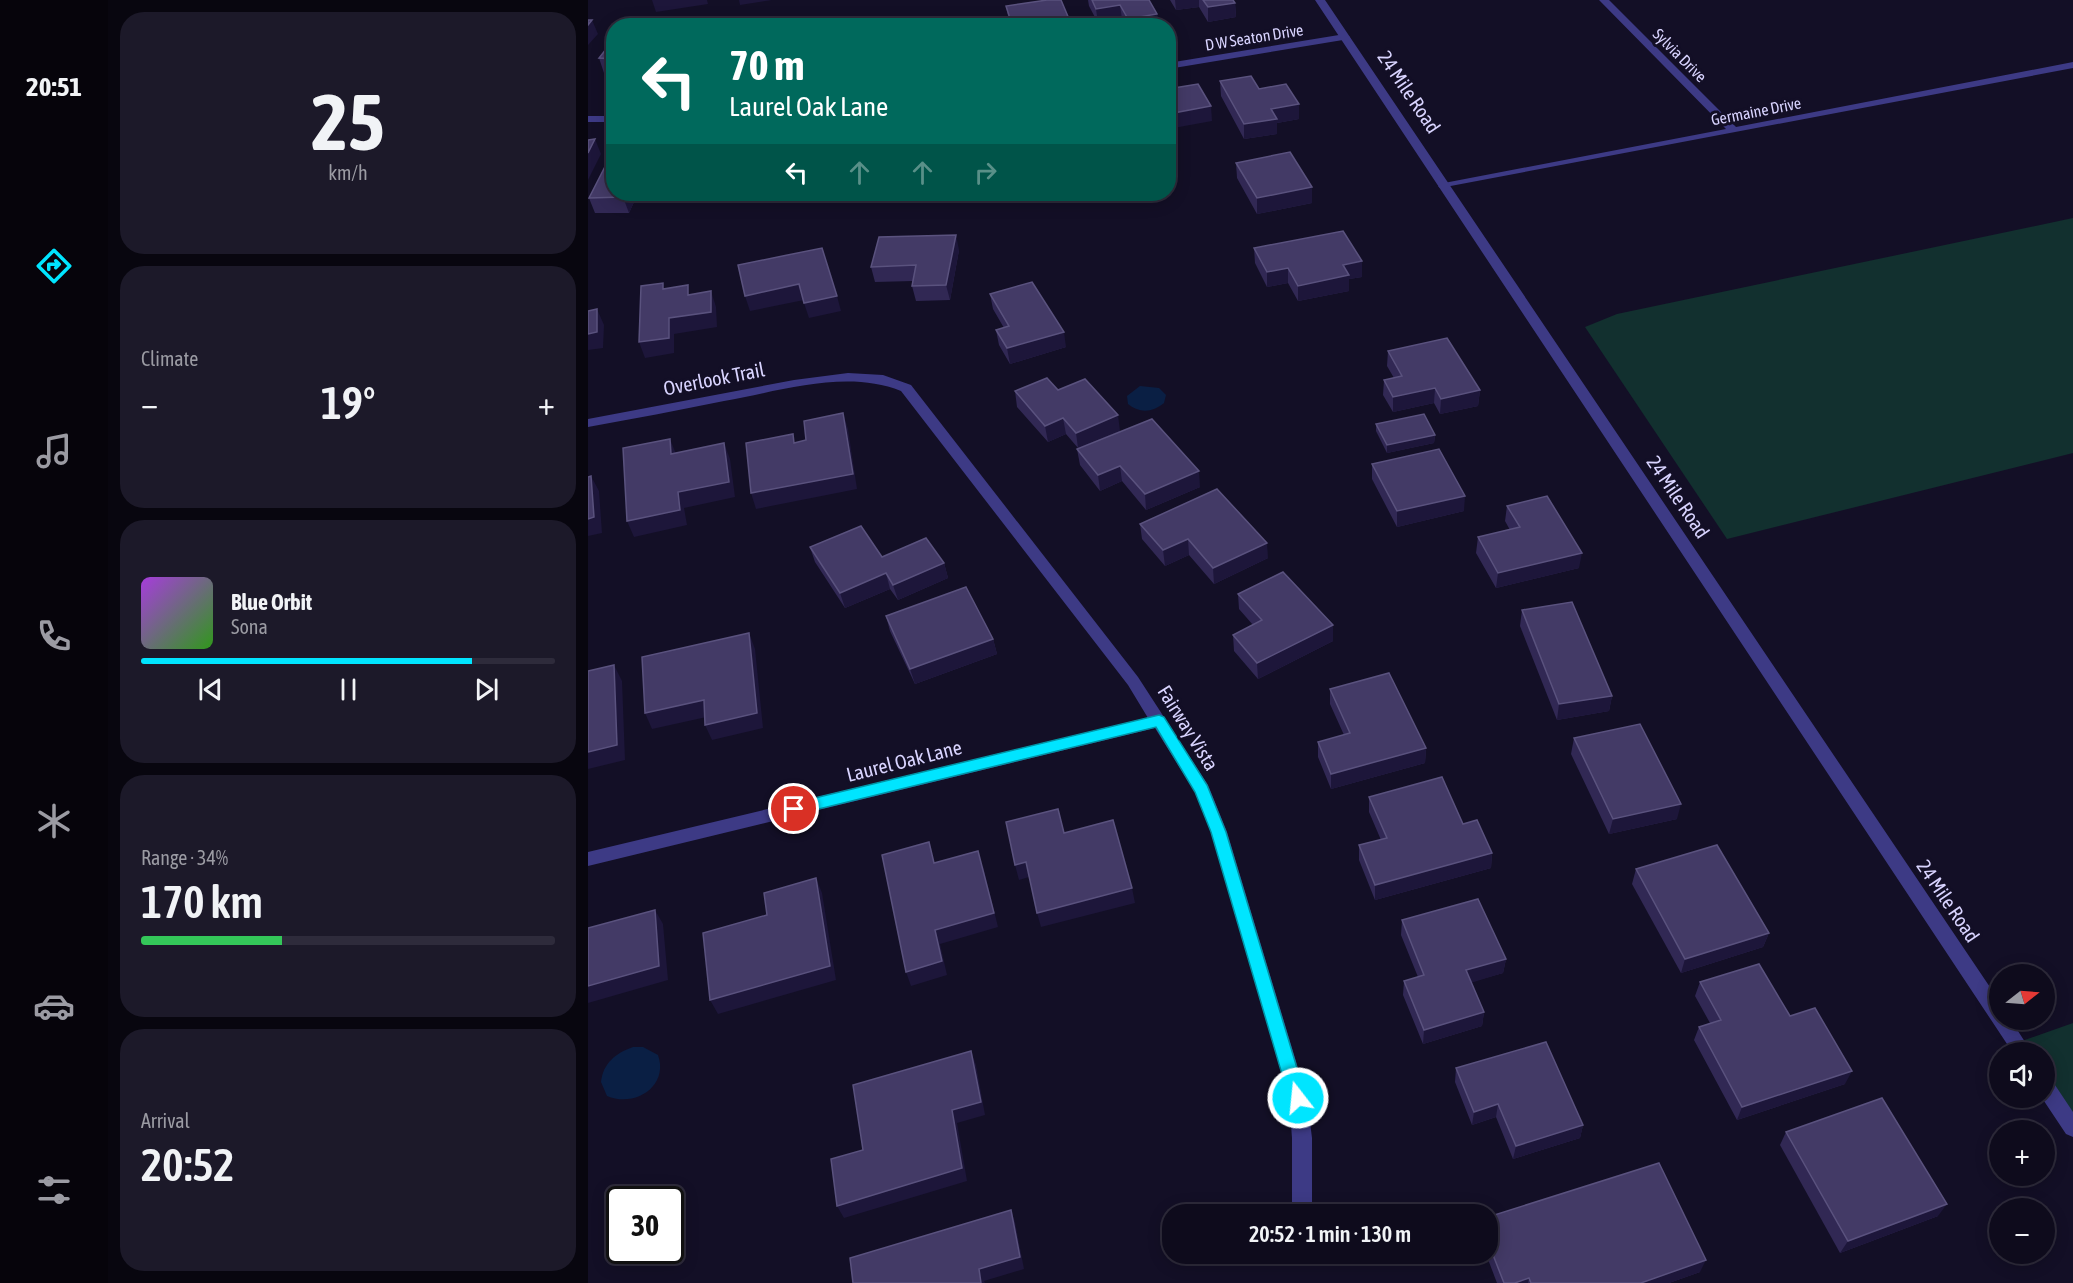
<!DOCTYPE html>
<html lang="en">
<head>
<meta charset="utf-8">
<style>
  body { margin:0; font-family:"Asap Condensed",sans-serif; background:#1c1929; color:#f1f3f6; height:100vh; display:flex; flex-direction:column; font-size:22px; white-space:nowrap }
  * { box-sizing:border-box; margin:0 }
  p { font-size:20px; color:#9b9ba3 }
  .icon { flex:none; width:33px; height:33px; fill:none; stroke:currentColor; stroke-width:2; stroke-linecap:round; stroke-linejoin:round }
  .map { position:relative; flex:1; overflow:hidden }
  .panel { display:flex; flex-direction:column; gap:12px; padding:12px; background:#08060f; width:480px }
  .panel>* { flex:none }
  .guide { position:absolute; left:18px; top:18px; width:570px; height:183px; border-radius:24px; box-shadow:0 3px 15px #0003,0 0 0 2px #2e2b3b; background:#00695c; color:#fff; overflow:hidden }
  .needle { width:39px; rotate:73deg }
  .controls { position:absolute; left:1401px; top:964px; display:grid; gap:12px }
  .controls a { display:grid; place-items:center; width:66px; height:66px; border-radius:50%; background:#0e0b1c; box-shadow:0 3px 15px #0003,0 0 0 2px #2e2b3b; font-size:30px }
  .speed { position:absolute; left:18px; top:1186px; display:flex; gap:12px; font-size:30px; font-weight:700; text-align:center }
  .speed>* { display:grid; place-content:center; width:78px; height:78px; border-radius:50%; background:#0e0b1c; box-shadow:0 3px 15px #0003,0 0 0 2px #2e2b3b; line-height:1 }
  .speed .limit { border:3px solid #111; border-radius:9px; background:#fff; color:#111 }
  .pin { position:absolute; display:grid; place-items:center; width:51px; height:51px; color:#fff; margin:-26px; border:3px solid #fff; border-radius:50%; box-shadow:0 2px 6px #0007 }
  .me { position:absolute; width:66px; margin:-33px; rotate:344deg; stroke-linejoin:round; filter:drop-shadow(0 0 4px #0008) }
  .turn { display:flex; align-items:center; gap:21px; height:126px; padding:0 24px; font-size:27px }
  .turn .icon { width:78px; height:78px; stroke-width:2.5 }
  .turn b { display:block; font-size:42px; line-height:51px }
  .lanes { display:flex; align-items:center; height:57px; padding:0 24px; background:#0003; justify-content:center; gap:30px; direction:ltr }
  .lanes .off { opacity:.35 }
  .big { font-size:45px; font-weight:600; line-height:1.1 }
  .panel .card { flex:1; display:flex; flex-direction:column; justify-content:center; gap:9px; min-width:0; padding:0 21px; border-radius:24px; background:#1c1929 }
  .panel .dial { align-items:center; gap:0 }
  .dial b { font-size:78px; line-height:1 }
  .song { display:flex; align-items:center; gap:18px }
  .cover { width:72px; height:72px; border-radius:9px; background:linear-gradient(135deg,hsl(280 70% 55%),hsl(110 70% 35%)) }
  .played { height:6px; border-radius:3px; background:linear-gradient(90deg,#00e5ff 80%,#2e2b3b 80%) }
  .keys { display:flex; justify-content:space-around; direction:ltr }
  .heat { display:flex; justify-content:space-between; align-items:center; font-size:33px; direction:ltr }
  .charge { height:9px; border-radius:4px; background:linear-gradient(90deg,#34c759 34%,#2e2b3b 0) }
  .trip { position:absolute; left:574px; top:1204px; width:336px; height:60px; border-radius:24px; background:#0e0b1c; box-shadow:0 3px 15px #0003,0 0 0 2px #2e2b3b; font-weight:600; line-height:60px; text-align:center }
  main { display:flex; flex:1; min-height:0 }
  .tab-bar { display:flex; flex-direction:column; width:108px; justify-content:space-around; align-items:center; background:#06040b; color:#9b9ba3 }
  .tab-bar .icon { width:42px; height:42px }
  .tab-bar .selected { color:#00e5ff }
  .tab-bar b { font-size:27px; color:#f1f3f6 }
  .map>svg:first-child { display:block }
  .green { fill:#12302f }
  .water { fill:#0a1f44 }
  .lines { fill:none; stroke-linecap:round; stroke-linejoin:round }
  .minor { fill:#3d3a85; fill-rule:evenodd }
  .tertiary { fill:#3d3a85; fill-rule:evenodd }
  .wall { fill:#312854 }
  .shaded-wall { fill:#1d163a }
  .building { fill:#433a66; stroke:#5a527e; stroke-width:1.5 }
  .route { fill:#00e5ff; stroke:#0095a6; stroke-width:1.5 }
  .labels { text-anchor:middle; stroke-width:6; stroke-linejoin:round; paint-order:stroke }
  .far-street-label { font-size:16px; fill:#d9d4ff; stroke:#130f26 }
  .street-label { font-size:20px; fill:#d9d4ff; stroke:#130f26 }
</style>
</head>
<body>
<main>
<nav class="tab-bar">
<b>20:51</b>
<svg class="icon selected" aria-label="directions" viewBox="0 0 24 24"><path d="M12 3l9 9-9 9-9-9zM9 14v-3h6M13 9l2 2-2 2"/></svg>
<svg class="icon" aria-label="music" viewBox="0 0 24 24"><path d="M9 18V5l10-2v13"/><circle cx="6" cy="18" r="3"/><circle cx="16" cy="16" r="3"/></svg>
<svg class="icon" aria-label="phone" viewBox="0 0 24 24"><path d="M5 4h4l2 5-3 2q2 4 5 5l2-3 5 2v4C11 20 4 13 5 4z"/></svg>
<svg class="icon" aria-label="climate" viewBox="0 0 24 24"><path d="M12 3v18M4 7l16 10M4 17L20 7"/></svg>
<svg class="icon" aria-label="car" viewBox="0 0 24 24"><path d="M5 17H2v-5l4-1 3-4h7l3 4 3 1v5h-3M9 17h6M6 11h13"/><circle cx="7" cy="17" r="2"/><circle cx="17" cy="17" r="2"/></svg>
<svg class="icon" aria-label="filters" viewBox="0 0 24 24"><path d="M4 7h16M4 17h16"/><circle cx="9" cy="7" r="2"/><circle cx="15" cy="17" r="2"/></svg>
</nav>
<section class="panel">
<div class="card dial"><b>25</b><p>km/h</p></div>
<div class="card"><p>Climate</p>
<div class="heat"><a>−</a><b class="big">19°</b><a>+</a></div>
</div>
<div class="card">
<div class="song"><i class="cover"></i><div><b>Blue Orbit</b><p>Sona</p></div></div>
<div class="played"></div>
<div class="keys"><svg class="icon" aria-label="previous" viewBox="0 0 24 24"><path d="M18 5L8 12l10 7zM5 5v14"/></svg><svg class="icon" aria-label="pause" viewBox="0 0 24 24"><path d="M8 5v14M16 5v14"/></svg><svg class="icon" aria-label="next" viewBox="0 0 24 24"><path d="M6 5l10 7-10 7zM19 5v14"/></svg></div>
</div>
<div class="card"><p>Range · 34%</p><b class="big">170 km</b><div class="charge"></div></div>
<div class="card"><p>Arrival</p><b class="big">20:52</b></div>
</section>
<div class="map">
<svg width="1485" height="1283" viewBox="0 0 1485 1283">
  <rect width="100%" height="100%" fill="#130f26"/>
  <g class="green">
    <path d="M1485,218V453L1139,539L997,327L1029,314Z"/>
    <path d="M1485,1023V1128L1457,1085L1456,1053H1435L1428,1043Z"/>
  </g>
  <g class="water">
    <path d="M552,386L571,388L578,395L576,403C565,412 552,414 540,404L539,396Z"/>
    <path d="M45,1047H55L70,1055C81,1086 47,1108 19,1096L13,1082C15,1063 28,1053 45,1047Z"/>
  </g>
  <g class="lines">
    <g class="minor">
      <path d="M1011,0H1021L1148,127L1485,62V68L852,188L850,186L856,183L1138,129Z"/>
      <path d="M757,34L762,37L761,39L580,69V63Z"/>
      <rect x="0" y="116" width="26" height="6"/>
      <path d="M260,373L295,375L323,385L550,677L620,785L639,832L719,1098L724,1138V1215H704V1138L701,1098L623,832L607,792L567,728L0,866V852L560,718L540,685L313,391C258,369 193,391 136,401C91,410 45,419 0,427V419L206,380Z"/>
    </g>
    <g class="tertiary">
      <path d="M727,0H737L1412,1002V1020H1423L1444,1053H1425Z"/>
      <path d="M1456,1077L1463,1079L1485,1112V1137L1478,1134L1454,1098H1456Z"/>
    </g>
  </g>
  <g class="wall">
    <path d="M500,0H561L569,14L570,26H537L534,19L510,23L501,6Z"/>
    <path d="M582,0H645L647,3L648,17L620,22L611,7L588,10Z"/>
    <path d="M418,6L484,26H422Z"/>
    <path d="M26,39V73H16L11,58Z"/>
    <path d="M632,81L671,89L711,119L689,123V134L656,139L633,96Z"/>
    <path d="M648,163L724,203L669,214L649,178Z"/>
    <path d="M26,194H80L76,201L46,202L41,213H7L1,198Z"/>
    <path d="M100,194H165L102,199Z"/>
    <path d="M666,248L774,277L761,279V291L710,301L700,283L679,287L667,263Z"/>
    <path d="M371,250L362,300L328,301L324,286L325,281L287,282L283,267Z"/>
    <path d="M402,294L478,347L422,364L411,345L408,330L416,328L405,309Z"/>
    <path d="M800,351L892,390L890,406L852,414L846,403L805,412L795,395L796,380L806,378L799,366Z"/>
    <path d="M470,390L532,431L490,448L478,434L460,442L429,407L427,391Z"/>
    <path d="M788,424L847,435L846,443L799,453L788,431Z"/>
    <path d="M489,449L612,487L558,510L534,481L512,491L492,465Z"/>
    <path d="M784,464L876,511L809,527L784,479Z"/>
    <path d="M919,506L991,568L908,588L888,553L890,537L922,530L917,521Z"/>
    <path d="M552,524L680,558L626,584L601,555L577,566L554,539Z"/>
    <path d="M222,547L294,557L356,563L360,578L310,600L302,589L257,608L227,562Z"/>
    <path d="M650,594L745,641L670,679L646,651L645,635L665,625L651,609Z"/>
    <path d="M934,610L1024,696L1021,711L969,720L932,626Z"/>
    <path d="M298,616L405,639L409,654L327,684L302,631Z"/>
    <path d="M742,689L838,748L837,763L743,789L730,757V742L756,735L742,704Z"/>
    <path d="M986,738L1089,819L1021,834L983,754Z"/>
    <path d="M781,797L875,824L904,853L903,868L787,900L771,860V845L793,840L781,812Z"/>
    <path d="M1048,869L1181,933L1175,947L1093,973L1044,884Z"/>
    <path d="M814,920L918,959L915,973L883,982L896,1012L894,1026L835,1044L815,995L816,981L830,977L813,935Z"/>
    <path d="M1112,982L1202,1016L1257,1084L1149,1120L1106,1040L1111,1027L1122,1023L1107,996Z"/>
    <path d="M868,1068L995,1125L992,1138L925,1159L908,1117L884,1125L867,1082Z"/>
    <path d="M1198,1132L1350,1216L1252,1253L1192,1145Z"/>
    <path d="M900,1217L1112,1272L1081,1283H909L898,1254H900Z"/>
  </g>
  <g class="shaded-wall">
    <path d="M64,0H119L120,4L68,12Z"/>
    <path d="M151,0H184L152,5Z"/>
    <path d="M587,0H611V7L588,10Z"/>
    <path d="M647,3L648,17L620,22V7Z"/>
    <path d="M532,5L534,19L510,23L508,9Z"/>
    <path d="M569,14L570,26H541L540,19Z"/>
    <path d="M4,20L10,34L0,45V25Z"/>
    <path d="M453,20V26H424V25Z"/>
    <path d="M711,104V119L689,123V134L656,139V124L683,109Z"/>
    <path d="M623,106L624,121L580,129V114Z"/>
    <path d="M7,139L13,154L0,180V153Z"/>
    <path d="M724,187V203L669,214V198Z"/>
    <path d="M37,194H43L46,202L41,213L35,197Z"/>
    <path d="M74,194H80L76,201Z"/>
    <path d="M368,235L371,250L362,300L358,285Z"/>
    <path d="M774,261V277L761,279V291L710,301V286L755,265Z"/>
    <path d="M700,268V283L679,287V272Z"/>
    <path d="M211,284L216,300L162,311L157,296Z"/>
    <path d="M123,291L128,307L129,327L86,334V353L57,358L51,342L81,318Z"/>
    <path d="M249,296L253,311L221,318L216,303Z"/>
    <path d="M9,309L16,325L15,348L0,350V334Z"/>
    <path d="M476,332L478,347L422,364L419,348Z"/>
    <path d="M847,388L846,403L805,412V397Z"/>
    <path d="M892,390L890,406L852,414L853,399Z"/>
    <path d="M255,413L260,429L269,489L168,509L163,493Z"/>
    <path d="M530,415L532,431L490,448L488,433Z"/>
    <path d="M475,418L478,434L460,442L457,426Z"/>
    <path d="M847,435L846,443L799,453V445Z"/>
    <path d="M82,439L88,454H83Z"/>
    <path d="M136,443L142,459L147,497L96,508L99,525L46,537L39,521L90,492Z"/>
    <path d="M532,466L534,481L512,491L510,475Z"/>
    <path d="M611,471L612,487L558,510L557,494Z"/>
    <path d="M3,476L11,491L14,533L0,536V519Z"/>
    <path d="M877,496L876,511L809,527V511Z"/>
    <path d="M600,539L601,555L577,566L575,550Z"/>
    <path d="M679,543L680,558L626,584L625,568Z"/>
    <path d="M994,553L991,568L908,588L910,573Z"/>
    <path d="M356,563L360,578L310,600L305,585Z"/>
    <path d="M298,573L302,589L257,608L252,593Z"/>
    <path d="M745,625V641L670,679L669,663Z"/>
    <path d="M161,633L167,649L175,728L124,740L117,725Z"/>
    <path d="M405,639L409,654L327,684L322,669Z"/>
    <path d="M26,665L34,681L37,760L0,769V752Z"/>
    <path d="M1024,696L1021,711L969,720L971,704Z"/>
    <path d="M116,700L123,716L64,729L57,713Z"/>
    <path d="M838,748L837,763L743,789V774Z"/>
    <path d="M1093,804L1089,819L1021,834L1025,819Z"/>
    <path d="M904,853L903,868L787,900V885Z"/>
    <path d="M438,862L441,877L431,880L427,865Z"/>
    <path d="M395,866L410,927L352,944L359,975L323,986L318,972L347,930Z"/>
    <path d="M228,878L234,893L248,980L130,1014L122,1000Z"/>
    <path d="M544,888L547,903L453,927L449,913Z"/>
    <path d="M67,910L75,924L80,980L0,1003V986Z"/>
    <path d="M1181,933L1175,947L1093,973L1097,959Z"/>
    <path d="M918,959L915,973L876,985L878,970Z"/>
    <path d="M896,1012L894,1026L835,1044L836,1030Z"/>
    <path d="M383,1051L388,1065L397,1115L369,1123L379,1181L256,1218L249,1206L364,1110Z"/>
    <path d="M1264,1071L1257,1084L1149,1120L1154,1107Z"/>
    <path d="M910,1104L908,1117L884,1125L886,1112Z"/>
    <path d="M995,1125L992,1138L925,1159L928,1146Z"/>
    <path d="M1359,1204L1350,1216L1252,1253L1260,1241Z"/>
    <path d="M423,1210L427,1222L436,1269L396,1281L397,1283H393L391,1269Z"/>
    <path d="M1118,1260L1112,1272L1081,1283H1052Z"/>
    <path d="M941,1278L940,1283H927Z"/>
  </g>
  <g class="building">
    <path d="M459,0H473L484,26H455L453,20L424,25L418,6Z"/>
    <path d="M504,0H561L569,14L540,19L532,5L508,9Z"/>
    <path d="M615,0H645L647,3L620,7Z"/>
    <path d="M304,17L307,26H251Z"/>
    <path d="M396,18L400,26H356Z"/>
    <path d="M0,20H4L0,25Z"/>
    <path d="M26,39V59L11,58Z"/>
    <path d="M663,76L671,89L698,84L711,104L683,109L689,119L656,124L632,81Z"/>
    <path d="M610,84L623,106L580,114V89Z"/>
    <path d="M7,139L0,153V140Z"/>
    <path d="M26,149V194H37L35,197L1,198Z"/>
    <path d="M702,152L724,187L669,198L648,163Z"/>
    <path d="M755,231L774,261L755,265L761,275L710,286L700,268L679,272L666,248Z"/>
    <path d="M368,235L358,285L324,286L328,265L283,267L291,237Z"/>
    <path d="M234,248L249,296L216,303L211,284L157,296L150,265Z"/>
    <path d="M444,282L476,332L419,348L408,330L421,326L402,294Z"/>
    <path d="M75,283V289L100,285V295L123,291V312L81,318V338L51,342L53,286Z"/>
    <path d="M9,309V332L0,334V311Z"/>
    <path d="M859,338L892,390L853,399L847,388L805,397L796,380L814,376L800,351Z"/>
    <path d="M459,378L470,390L497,379L530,415L488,433L475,418L457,426L427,391Z"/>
    <path d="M255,413L265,474L163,493L158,443L205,434L206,443L218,440L216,421Z"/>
    <path d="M836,414L847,435L799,445L788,424Z"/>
    <path d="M564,419L611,471L557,494L532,466L510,475L489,449Z"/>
    <path d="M82,439L83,454L136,443L141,482L90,492L92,510L39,521L35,448Z"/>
    <path d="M851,449L877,496L809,511L784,464Z"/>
    <path d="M3,476L6,517L0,519V477Z"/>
    <path d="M629,489L679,543L625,568L600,539L575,550L552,524Z"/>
    <path d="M959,496L994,553L910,573L890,537L932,527L919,506Z"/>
    <path d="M273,526L294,557L338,538L356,563L305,585L298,573L252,593L222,547Z"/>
    <path d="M695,572L745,625L669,663L645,635L674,620L650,594Z"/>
    <path d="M378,587L405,639L322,669L298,616Z"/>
    <path d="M984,602L1024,696L971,704L934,610Z"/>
    <path d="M161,633L169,713L117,725L116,700L57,713L54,657Z"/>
    <path d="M26,665L29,745L0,752V671Z"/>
    <path d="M801,673L838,748L743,774L730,742L762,733L742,689Z"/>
    <path d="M1052,724L1093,804L1025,819L986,738Z"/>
    <path d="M854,777L875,824L889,820L904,853L787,885L771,845L799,838L781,797Z"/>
    <path d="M470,809L476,833L525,820L544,888L449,913L438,862L427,865L418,822Z"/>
    <path d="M341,842L346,863L390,851L406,913L347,930L354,961L318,972L294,855Z"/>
    <path d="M1129,845L1181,933L1097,959L1048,869Z"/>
    <path d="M228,878L242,966L122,1000L115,933L179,915L176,893Z"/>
    <path d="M890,899L918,959L878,970L896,1012L836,1030L816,981L836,975L814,920Z"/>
    <path d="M67,910L71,966L0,986V928Z"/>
    <path d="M1171,964L1202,1016L1227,1008L1264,1071L1154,1107L1111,1027L1133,1020L1112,982Z"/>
    <path d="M958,1042L995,1125L928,1146L910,1104L886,1112L868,1068Z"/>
    <path d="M383,1051L393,1102L364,1110L374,1168L249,1206L243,1159L275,1150L265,1085Z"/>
    <path d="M1294,1098L1359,1204L1260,1241L1198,1132Z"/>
    <path d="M1071,1163L1118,1260L1053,1283H943L941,1278L927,1283H916L900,1242V1217Z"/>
    <path d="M423,1210L432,1257L391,1269L393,1283H265L262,1258Z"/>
  </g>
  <path class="route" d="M571,715L576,717L619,785L638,832L718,1098L716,1104L710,1106L703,1104L701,1098L623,832L607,792L568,727L206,815L198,809L206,803Z"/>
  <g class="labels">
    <g class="far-street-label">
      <text transform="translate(666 37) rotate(-9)" y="6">D W Seaton Drive</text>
      <text transform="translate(1092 55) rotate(45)" y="6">Sylvia Drive</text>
      <text transform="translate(1168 111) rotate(-11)" y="6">Germaine Drive</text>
    </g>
    <g class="street-label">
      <text transform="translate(821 92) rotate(56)" y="7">24 Mile Road</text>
      <text transform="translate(126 379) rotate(-11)" y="7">Overlook Trail</text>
      <text transform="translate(1090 497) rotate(56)" y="7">24 Mile Road</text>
      <text transform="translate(600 728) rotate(58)" y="7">Fairway Vista</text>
      <text transform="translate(316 761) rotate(-14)" y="7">Laurel Oak Lane</text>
      <text transform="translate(1360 901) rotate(56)" y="7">24 Mile Road</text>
    </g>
  </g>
</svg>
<div class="controls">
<a><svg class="needle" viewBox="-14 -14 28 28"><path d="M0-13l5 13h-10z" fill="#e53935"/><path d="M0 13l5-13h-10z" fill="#9b9ba3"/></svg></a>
<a><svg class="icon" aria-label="sound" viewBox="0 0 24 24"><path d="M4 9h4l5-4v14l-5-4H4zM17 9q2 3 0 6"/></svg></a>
<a>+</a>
<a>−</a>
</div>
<div class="speed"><div class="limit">30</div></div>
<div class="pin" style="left:206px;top:809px;background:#d93025"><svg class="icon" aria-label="arrive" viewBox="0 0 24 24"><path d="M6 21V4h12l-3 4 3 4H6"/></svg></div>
<svg class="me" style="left:710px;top:1098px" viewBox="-20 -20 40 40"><circle r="17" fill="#00e5ff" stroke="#fff" stroke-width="3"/><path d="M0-11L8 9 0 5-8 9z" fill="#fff"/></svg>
<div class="trip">20:52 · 1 min · 130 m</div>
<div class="guide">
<div class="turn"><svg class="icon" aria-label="left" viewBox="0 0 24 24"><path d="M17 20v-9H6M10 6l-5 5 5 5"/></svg><div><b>70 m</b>Laurel Oak Lane</div></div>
<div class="lanes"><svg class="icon" aria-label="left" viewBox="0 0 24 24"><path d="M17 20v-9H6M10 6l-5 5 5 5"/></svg><svg class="icon off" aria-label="ahead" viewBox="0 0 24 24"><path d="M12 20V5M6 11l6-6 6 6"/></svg><svg class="icon off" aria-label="ahead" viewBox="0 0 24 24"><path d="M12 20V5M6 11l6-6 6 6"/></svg><svg class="icon off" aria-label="right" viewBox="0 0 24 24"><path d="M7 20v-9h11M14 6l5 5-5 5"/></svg></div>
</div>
</div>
</main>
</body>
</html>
